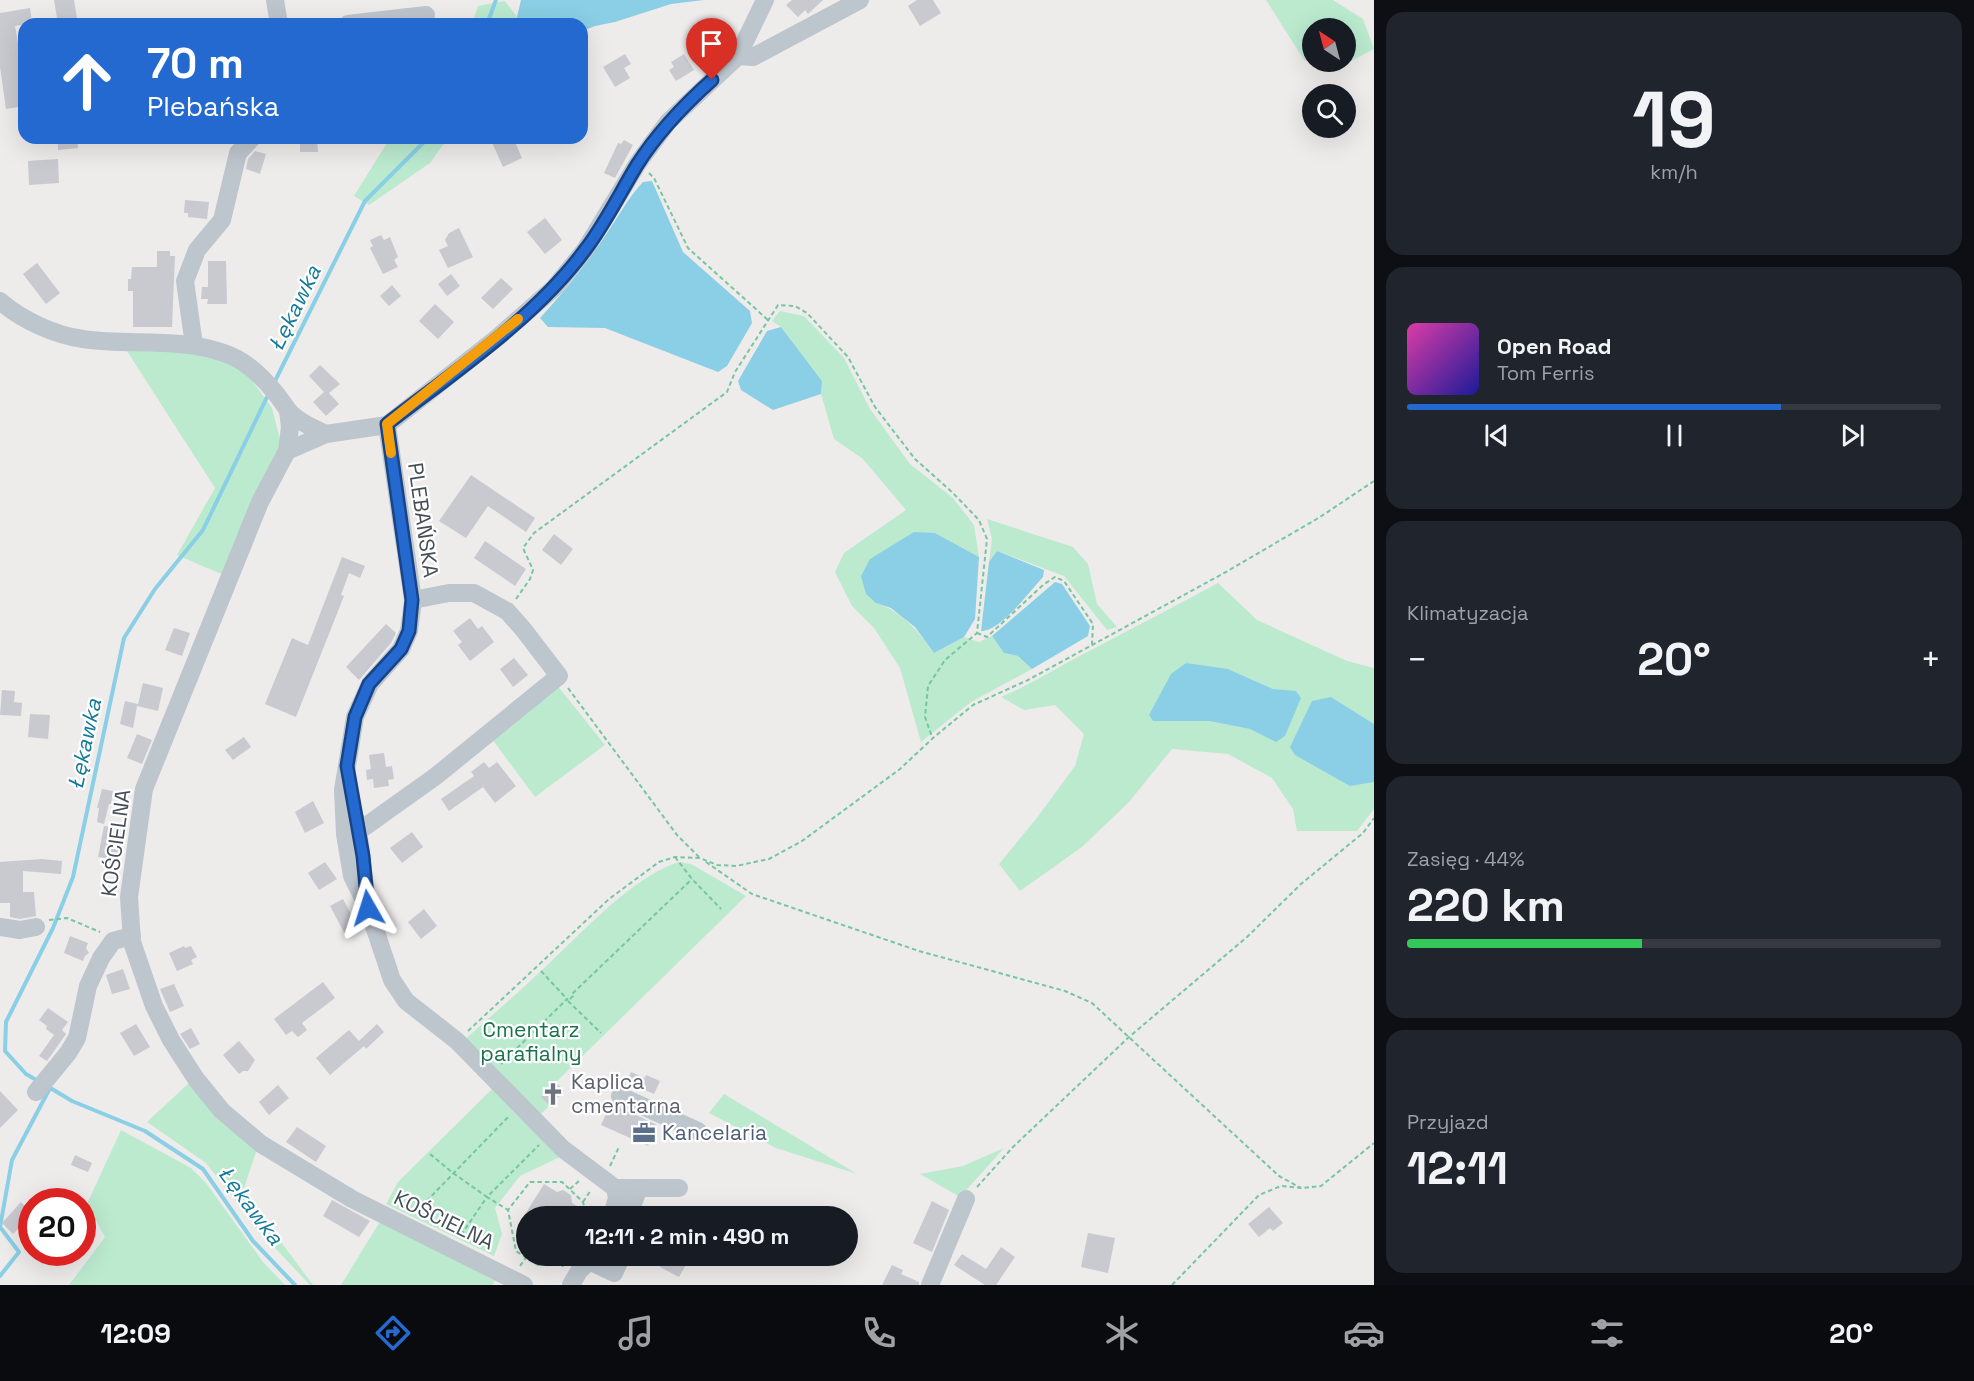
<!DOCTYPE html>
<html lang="pl">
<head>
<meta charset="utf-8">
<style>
  body { margin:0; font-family:"Space Grotesk",sans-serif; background:#20242c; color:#f1f3f6; height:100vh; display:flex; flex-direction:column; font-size:22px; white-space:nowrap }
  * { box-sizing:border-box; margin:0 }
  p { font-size:20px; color:#9ea1a6 }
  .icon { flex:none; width:33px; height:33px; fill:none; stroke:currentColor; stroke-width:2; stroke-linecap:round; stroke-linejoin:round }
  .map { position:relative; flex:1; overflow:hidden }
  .panel { display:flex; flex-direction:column; gap:12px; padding:12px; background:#0d0f14; width:600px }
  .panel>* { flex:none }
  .top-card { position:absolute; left:18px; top:18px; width:570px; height:126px; border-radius:18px; box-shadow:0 6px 24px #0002; background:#2469cf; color:#fff; overflow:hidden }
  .needle { width:39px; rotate:324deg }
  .tools { position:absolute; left:1302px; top:18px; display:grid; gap:12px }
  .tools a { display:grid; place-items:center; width:54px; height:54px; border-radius:50%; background:#171b24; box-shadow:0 6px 24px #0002; font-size:30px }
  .speed { position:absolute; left:18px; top:1188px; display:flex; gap:12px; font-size:30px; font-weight:700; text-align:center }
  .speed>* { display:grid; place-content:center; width:78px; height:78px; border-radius:50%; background:#171b24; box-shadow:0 6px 24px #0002; line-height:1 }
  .speed .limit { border:9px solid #d22; background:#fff; color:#111 }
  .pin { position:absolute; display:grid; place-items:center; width:51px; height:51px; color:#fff; margin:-62px -26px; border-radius:50% 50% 50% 0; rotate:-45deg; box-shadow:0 0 6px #0007 }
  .pin .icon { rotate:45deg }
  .me { position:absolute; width:66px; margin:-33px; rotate:354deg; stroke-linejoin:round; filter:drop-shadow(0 0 4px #0008) }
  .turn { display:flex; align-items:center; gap:21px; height:126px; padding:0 30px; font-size:27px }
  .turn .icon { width:78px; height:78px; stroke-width:2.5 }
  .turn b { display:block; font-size:42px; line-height:51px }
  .big { font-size:45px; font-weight:800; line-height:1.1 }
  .panel .card { flex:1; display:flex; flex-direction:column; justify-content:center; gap:9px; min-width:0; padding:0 21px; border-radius:18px; background:#20242c }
  .panel .dial { align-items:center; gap:0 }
  .dial b { font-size:78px; line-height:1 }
  .song { display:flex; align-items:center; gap:18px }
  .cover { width:72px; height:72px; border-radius:9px; background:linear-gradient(135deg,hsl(320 70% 55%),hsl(240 70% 35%)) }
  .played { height:6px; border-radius:3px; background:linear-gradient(90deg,#2469cf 70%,#363941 70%) }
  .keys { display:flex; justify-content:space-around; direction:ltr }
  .heat { display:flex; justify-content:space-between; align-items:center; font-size:33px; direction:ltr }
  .charge { height:9px; border-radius:4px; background:linear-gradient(90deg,#34c759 44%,#363941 0) }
  .trip { position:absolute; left:516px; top:1206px; width:342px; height:60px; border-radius:30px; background:#171b24; box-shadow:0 6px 24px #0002; font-weight:800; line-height:60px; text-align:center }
  .tabs { display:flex; height:96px; justify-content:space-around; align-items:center; background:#090b0e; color:#9ea1a6 }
  .tabs .icon { width:42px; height:42px }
  .tabs .on { color:#2469cf }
  .tabs b { font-size:27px; color:#f1f3f6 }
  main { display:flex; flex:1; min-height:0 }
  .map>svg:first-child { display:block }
  .green { fill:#bbeacf; fill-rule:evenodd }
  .water { fill:#8acfe5 }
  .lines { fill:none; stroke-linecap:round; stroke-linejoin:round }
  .stream { stroke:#8acfe5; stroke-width:4 }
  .building { fill:#c8cad0 }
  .path { stroke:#76c6a1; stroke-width:2; stroke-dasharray:4.5 3; stroke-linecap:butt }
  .minor { stroke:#bdc5cd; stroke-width:18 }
  .route-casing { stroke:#174487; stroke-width:15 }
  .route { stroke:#2469cf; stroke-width:10 }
  .slow { stroke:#f59e0b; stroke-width:10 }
  .labels { text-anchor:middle; stroke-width:4.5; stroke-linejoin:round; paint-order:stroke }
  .street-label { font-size:21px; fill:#454e57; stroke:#fff }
  .park-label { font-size:21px; fill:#1c724a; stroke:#fff }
  .worship-label { font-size:21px; fill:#5b616d; stroke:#fff; text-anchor:start }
  .service-label { font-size:21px; fill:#4e5e75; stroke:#fff; text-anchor:start }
  .water-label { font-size:22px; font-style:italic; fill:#157a9a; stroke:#fff }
</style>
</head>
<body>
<main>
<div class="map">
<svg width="1374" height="1285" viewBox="0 0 1374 1285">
  <rect width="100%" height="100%" fill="#eeebeb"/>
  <g class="green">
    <path d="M1266,0H1333L1363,19L1374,49L1338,68L1304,60ZM1312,28H1346V62H1312Z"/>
    <path d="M505,1L517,17L520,24H472L478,6Z"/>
    <path d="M390,138H448L430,163L369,205L354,196Z"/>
    <path d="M780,311L804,316L844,358L870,409L910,464L953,498L974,525L979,557L935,533L876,603C903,612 918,631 934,653L964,637L979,642L992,636L1004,653L1018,656L1032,669L971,702L921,742L900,668L874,628L852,606L835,572L844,553L906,510L863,459L834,439L821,394L822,381L781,327L772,321Z"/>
    <path d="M125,348L180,352L224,361L246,372L272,408L281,443L226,576L177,555L215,488Z"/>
    <path d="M987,519L1073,547L1088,564L1097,604L1117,627L1107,630L1064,576L997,551L989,562L992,539Z"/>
    <path d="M1218,583L1257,620L1347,661L1374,668V724L1331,697L1372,782H1374V809L1357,831H1297L1293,809L1272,778L1228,754L1172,749L1129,802L1082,847L1020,891L999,864L1036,819L1075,766L1084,734L1055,705L1024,710L1001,697C1034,683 1063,664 1095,648C1136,626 1178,605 1218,583ZM1228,669L1273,689L1276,741L1250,729L1209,721H1153Z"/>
    <path d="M557,685L605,745L535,797L492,739Z"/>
    <path d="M679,862L691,864L746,896L556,1082L564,1091L538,1117L463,1041C490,1017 517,994 542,970C580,935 631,877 679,862Z"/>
    <path d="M190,1082C209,1107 229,1132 257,1149L243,1191L313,1285H310L259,1231L206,1163L147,1122Z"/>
    <path d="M493,1088L562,1156L520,1176L495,1208L502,1234L494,1256L386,1204L398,1182Z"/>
    <path d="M724,1094L857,1174L776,1148L709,1113Z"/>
    <path d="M121,1130L191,1168L206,1183L263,1262L285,1285H69L105,1237L87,1204Z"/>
    <path d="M1004,1148L960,1197L920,1174L963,1166Z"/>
    <path d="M381,1220L495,1281L492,1285H341Z"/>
  </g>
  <g class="water">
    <path d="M521,0H704L671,4L615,22L595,26L582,31V24H520L517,17Z"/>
    <path d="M652,181L683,252L750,311L752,323L727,366L718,372L605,328L548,327L540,318C563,293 584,267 603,239C617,219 627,199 643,182Z"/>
    <path d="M781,327L822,381L821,394L773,410L741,390L738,381L767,331Z"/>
    <path d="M914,532L935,533L979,557L975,619L964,637L934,653L915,627L891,608L876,603L866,594L861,576L870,559Z"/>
    <path d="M997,551L1044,570L1043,577C1029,592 1001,631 981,631L989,562Z"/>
    <path d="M1055,582L1062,584L1090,626L1088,636L1032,669L1018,656L1004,653L992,636Z"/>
    <path d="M1186,663L1228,669L1273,689L1296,691L1301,698L1285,736L1276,742L1250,729L1209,721H1153L1149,715L1171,674Z"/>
    <path d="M1331,697L1374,724V782L1350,786L1295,755L1290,747L1312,701Z"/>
  </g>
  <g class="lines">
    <g class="stream">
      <path d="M487,24L496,0"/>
      <path d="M275,381L365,201L428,138"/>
      <path d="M38,1081L26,1074L5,1051L6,1022L53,928L73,877L124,638L155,589L203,530L269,393"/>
      <path d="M47,1086L72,1101L145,1131L203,1169L253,1241L295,1285"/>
      <path d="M0,1276L19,1252L0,1227L12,1160L50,1088"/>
    </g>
  </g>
  <g class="building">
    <path d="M54,0H74L78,24H58Z"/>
    <path d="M792,0H823L808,14L805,10L798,17L786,5Z"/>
    <path d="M917,0H933L941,13L920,26L908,6Z"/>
    <path d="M30,8L32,23L15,26L24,79V106L6,109L0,67V13Z"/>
    <path d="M625,54L631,64L624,68L630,78L615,87L603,67Z"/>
    <path d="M684,54L694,70L676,81L669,70L674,67L671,62Z"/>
    <path d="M58,138H77L78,148L58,150Z"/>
    <path d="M300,138H317L318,152H300Z"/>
    <path d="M490,138H506L509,144L515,142L522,158L503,167Z"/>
    <path d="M624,140L633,145L615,178L604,173L618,143L621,144Z"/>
    <path d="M255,151L266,154L260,174L246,169L248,159Z"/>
    <path d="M58,159L59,183L29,185L28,161Z"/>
    <path d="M185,200L209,202L207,219L188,217V213H184Z"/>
    <path d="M545,218L562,240L545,254L527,232Z"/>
    <path d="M459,228L473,257L448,268L439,250L448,246L445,240L449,233Z"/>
    <path d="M381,235L384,240L390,237L398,257L394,260L398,267L383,274L370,248L373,246L370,240Z"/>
    <path d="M157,251H170V256H175L172,327H133V291H128V279H131L132,267H157Z"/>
    <path d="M208,261H226L227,304H207L208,299H201L202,287H208Z"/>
    <path d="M37,263L60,293L46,304L23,274Z"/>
    <path d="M451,274L460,286L447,296L438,284Z"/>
    <path d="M501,278L513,289L493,309L481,298Z"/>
    <path d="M392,285L401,296L389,306L380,296Z"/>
    <path d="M435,304L454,322L438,339L419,321Z"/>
    <path d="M320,365L340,384L329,393L339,404L326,416L313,402L324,392L309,376Z"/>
    <path d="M471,475L535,518L526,532L488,506L466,538L439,521Z"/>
    <path d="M554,534L573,549L561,565L542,550Z"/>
    <path d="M485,541L526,569L515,586L474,558Z"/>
    <path d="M342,557L365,566L360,578L349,573L341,595L344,596L296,717L265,704L292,638L308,645Z"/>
    <path d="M470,618L478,629L482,626L494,642L470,661L458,645L462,642L453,631Z"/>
    <path d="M386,624L396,633L391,643L359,680L346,667Z"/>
    <path d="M174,628L190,633L182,656L165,650Z"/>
    <path d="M514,658L528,675L513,687L500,669Z"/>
    <path d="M143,683L163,688L158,711L137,706L133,728L120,724L125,701L138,704Z"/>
    <path d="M2,690L15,691L14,702L22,703L21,716L0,715Z"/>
    <path d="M30,714L50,715L48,739L28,737Z"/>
    <path d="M137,734L152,740L142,764L127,758Z"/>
    <path d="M244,737L251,747L233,760L225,750Z"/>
    <path d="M384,753L386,767L392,766L394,779L388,780L389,786L374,788L373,779L367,780L366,770L371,769L369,755Z"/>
    <path d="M484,762L489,768L497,762L516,786L495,803L483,787L449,811L441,799L474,776L471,772Z"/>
    <path d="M102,789L113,791L111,804H109L104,824L97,822L99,808H97Z"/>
    <path d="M313,801L324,823L305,833L295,812Z"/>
    <path d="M104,826L122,829L116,860L98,857Z"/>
    <path d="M412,832L423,847L402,863L390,848Z"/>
    <path d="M42,859L62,861L61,874L23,871V892H34L36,916L20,919L10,917V903H0V862Z"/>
    <path d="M325,862L337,879L319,890L308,873Z"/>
    <path d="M343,899L359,929L346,936L330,906Z"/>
    <path d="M424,909L437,926L421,939L408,922Z"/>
    <path d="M70,936L88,943L86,948L89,953L85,956L83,961L64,953Z"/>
    <path d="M184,946L185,948L191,946L197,957L191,960L193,964L177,971L169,953Z"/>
    <path d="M123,969L130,989L112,994L106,975Z"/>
    <path d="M323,982L335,998L302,1023L307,1030L298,1037L292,1031L286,1035L274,1019Z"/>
    <path d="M174,984L184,1006L170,1012L160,989Z"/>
    <path d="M48,1008L68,1022L62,1030L66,1034L47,1061L39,1056L54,1035L46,1029L47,1026L39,1020Z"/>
    <path d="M136,1024L150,1047L134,1056L120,1033Z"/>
    <path d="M377,1024L384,1032L366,1049L364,1046L330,1075L316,1058L349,1030L359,1041Z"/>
    <path d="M191,1028L200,1044L190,1049L180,1034Z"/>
    <path d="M239,1041L255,1060L248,1071H243L239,1074L223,1055Z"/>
    <path d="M631,1072L645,1078L646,1075L660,1081L654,1094L627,1082Z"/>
    <path d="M555,1082L564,1091L550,1106L541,1097Z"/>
    <path d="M278,1085L289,1098L269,1115L259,1102Z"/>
    <path d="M0,1091L18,1110L0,1128Z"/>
    <path d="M611,1103L657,1125L648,1146L601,1125Z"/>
    <path d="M297,1127L326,1146L316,1162L286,1142Z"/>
    <path d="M75,1155L92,1163L88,1172L71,1165Z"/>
    <path d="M544,1184L557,1192L563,1190L571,1195L572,1203L577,1206L571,1216H524Z"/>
    <path d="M332,1200L370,1221L359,1237L323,1216Z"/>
    <path d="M932,1201L949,1210L932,1252L913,1243Z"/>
    <path d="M21,1202L32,1214L13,1234L2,1223Z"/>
    <path d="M1269,1207L1283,1223L1273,1231L1270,1228L1259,1237L1248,1224Z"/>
    <path d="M1088,1233L1115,1238L1108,1273L1081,1267Z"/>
    <path d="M1001,1247L1015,1257L996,1285H985L954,1265L962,1254L986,1269Z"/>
    <path d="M666,1256H691L679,1277L660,1267Z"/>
    <path d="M892,1265L903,1270L901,1274L919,1282V1285H882Z"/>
  </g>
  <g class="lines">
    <g class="path">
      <path d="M649,173L654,178L688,248L768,320"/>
      <path d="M516,599L530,579L533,570L523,548L534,533L727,392L735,372L778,305L795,306L807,313L848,357L875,407L915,459L953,493L979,520L987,539L977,633L945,660L928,686L925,717L932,737"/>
      <path d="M977,633L987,637L1043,585L1055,577L1064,581L1093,624L1092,644"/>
      <path d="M568,688L677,835L699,857"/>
      <path d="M675,857L692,879L721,909"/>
      <path d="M706,862L752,894L919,951L1065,991L1092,1003L1279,1176L1301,1188"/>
      <path d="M49,920L67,918L100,932"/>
      <path d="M541,971L567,999"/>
      <path d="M568,1001L601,1033"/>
      <path d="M468,1031L609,899L659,862L675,857L700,858L717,865L736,866L769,859L802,841L900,769L933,738L973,705L1028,680L1226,572L1320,517L1374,481"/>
      <path d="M501,1064L567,999L568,1001L573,996L572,994L692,879"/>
      <path d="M430,1154L453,1173L487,1197L539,1145"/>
      <path d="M610,1166L619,1147"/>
      <path d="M977,1187L1013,1147L1129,1037L1247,937L1301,884L1363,833L1374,818"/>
      <path d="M570,1189L580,1180"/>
      <path d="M583,1202L591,1190"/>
      <path d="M416,1212L510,1115"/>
      <path d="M461,1235L487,1197L508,1210"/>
      <path d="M552,1256L538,1265L516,1251L508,1210L530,1182H562L583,1202L586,1214L584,1216"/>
      <path d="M558,1256L563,1267"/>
      <path d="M520,1266L527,1256"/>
      <path d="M1172,1285L1259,1195L1281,1186L1301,1188L1321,1186L1374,1143"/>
    </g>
    <g class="minor">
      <path d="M275,0L279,24"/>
      <path d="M348,24L426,15"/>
      <path d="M738,56L753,57L860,0"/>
      <path d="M0,301C22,320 54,335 83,339C129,346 179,337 224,353C246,360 263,377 277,395C281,400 284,405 288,410C297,421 313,428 326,434"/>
      <path d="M194,345L185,281L197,250L222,220L238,153L252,138"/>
      <path d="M288,411L290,427L287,451L260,502L144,789L129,897L132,942L154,1006L171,1040L196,1079L222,1111L261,1144L352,1199L524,1285"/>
      <path d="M387,425L413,600L409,631L401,649L370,684L355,717L343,790L345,834L352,876L368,908L392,980L406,1001L457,1041L563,1149L615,1188L617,1198L612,1216"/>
      <path d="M287,451L326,434L387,425L498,337L554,288L585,250L638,163L668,122L738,56L765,0"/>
      <path d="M357,821L366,895"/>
      <path d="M359,831L436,776L559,676L523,629L507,611L474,593H449L413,600"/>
      <path d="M0,927L20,930L36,927"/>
      <path d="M36,1092L68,1053L77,1038L88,986L101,958L113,941L132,936"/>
      <path d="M620,1096L698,1131"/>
      <path d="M615,1188H679"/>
      <path d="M628,1216L639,1188"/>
      <path d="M589,1261L614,1273L622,1256"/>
      <path d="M571,1285L579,1271L594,1256"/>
      <path d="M930,1285L966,1199"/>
    </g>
  </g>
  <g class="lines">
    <g class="route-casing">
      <path id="route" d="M368,908L363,856L347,766L355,717L369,684L401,649L409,631L412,600L387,424C453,373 535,318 585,250C605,224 620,193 637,165C658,132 684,105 712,80"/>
    </g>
    <use href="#route" class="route"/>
    <path class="slow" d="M391,453L387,424L518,319"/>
  </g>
  <defs>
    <g id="church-bare" transform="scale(1.8)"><path d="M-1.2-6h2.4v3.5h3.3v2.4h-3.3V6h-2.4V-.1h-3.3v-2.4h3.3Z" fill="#6b7280" stroke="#fff" stroke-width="2.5" paint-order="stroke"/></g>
    <g id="office-bare" transform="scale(1.8)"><path d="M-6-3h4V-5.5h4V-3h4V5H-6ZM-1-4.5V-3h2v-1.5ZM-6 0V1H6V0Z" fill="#5c6f8a" stroke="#fff" stroke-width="2.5" paint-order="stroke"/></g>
  </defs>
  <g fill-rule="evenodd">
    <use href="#church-bare" x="553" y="1094"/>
    <use href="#office-bare" x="644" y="1133"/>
  </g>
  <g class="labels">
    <g class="street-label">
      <text transform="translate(423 520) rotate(82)" y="7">PLEBAŃSKA</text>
      <text transform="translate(116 843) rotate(-82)" y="7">KOŚCIELNA</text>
      <text transform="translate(444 1220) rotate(26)" y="7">KOŚCIELNA</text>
    </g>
    <g class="park-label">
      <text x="531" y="1037">Cmentarz<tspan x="531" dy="24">parafialny</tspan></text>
    </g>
    <g class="worship-label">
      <text x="571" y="1089">Kaplica<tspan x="571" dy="24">cmentarna</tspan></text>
    </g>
    <g class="service-label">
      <text x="662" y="1140">Kancelaria</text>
    </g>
    <g class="water-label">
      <text transform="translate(294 308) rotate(-64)" y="8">Łękawka</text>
      <text transform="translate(84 744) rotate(-78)" y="8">Łękawka</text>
      <text transform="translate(251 1205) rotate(53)" y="8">Łękawka</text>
    </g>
  </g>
</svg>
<div class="tools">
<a><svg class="needle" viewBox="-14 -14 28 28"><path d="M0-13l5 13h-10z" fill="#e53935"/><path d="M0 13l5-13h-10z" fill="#9ea1a6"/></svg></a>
<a><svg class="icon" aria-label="search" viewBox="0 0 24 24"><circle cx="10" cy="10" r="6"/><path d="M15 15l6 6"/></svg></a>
</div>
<div class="speed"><div class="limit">20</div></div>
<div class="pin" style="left:712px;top:80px;background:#d93025"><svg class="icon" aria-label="arrive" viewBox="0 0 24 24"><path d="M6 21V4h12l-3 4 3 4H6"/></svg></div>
<svg class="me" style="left:368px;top:908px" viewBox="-20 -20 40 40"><path d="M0-17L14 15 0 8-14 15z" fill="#2469cf" stroke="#fff" stroke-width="4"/></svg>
<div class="trip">12:11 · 2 min · 490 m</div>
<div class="top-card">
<div class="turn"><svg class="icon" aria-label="ahead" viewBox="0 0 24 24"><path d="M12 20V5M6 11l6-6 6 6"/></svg><div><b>70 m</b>Plebańska</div></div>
</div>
</div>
<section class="panel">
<div class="card dial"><b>19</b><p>km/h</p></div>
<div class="card">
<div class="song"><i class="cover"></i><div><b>Open Road</b><p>Tom Ferris</p></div></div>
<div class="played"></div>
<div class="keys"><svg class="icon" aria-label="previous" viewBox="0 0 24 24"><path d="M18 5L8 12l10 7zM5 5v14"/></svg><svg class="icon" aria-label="pause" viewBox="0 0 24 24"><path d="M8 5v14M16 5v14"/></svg><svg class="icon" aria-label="next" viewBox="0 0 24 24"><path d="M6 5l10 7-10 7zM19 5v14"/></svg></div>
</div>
<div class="card"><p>Klimatyzacja</p>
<div class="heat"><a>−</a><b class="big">20°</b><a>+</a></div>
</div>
<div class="card"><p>Zasięg · 44%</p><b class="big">220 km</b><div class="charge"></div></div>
<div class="card"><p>Przyjazd</p><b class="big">12:11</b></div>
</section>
</main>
<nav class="tabs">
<b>12:09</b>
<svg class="icon on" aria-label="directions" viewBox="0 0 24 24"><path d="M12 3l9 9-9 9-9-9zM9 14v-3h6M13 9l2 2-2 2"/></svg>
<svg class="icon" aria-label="music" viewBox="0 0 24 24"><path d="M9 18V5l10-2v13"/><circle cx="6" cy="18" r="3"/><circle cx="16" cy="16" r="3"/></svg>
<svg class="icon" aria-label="phone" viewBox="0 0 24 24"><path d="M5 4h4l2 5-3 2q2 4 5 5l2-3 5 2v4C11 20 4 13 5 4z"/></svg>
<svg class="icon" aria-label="climate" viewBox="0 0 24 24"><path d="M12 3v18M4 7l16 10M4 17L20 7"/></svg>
<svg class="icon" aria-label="car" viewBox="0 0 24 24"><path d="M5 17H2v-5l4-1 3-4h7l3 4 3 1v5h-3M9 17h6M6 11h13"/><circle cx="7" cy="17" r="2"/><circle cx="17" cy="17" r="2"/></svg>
<svg class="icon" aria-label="filters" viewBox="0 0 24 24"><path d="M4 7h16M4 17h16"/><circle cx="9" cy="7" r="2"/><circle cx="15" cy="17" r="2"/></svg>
<b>20°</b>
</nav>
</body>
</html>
